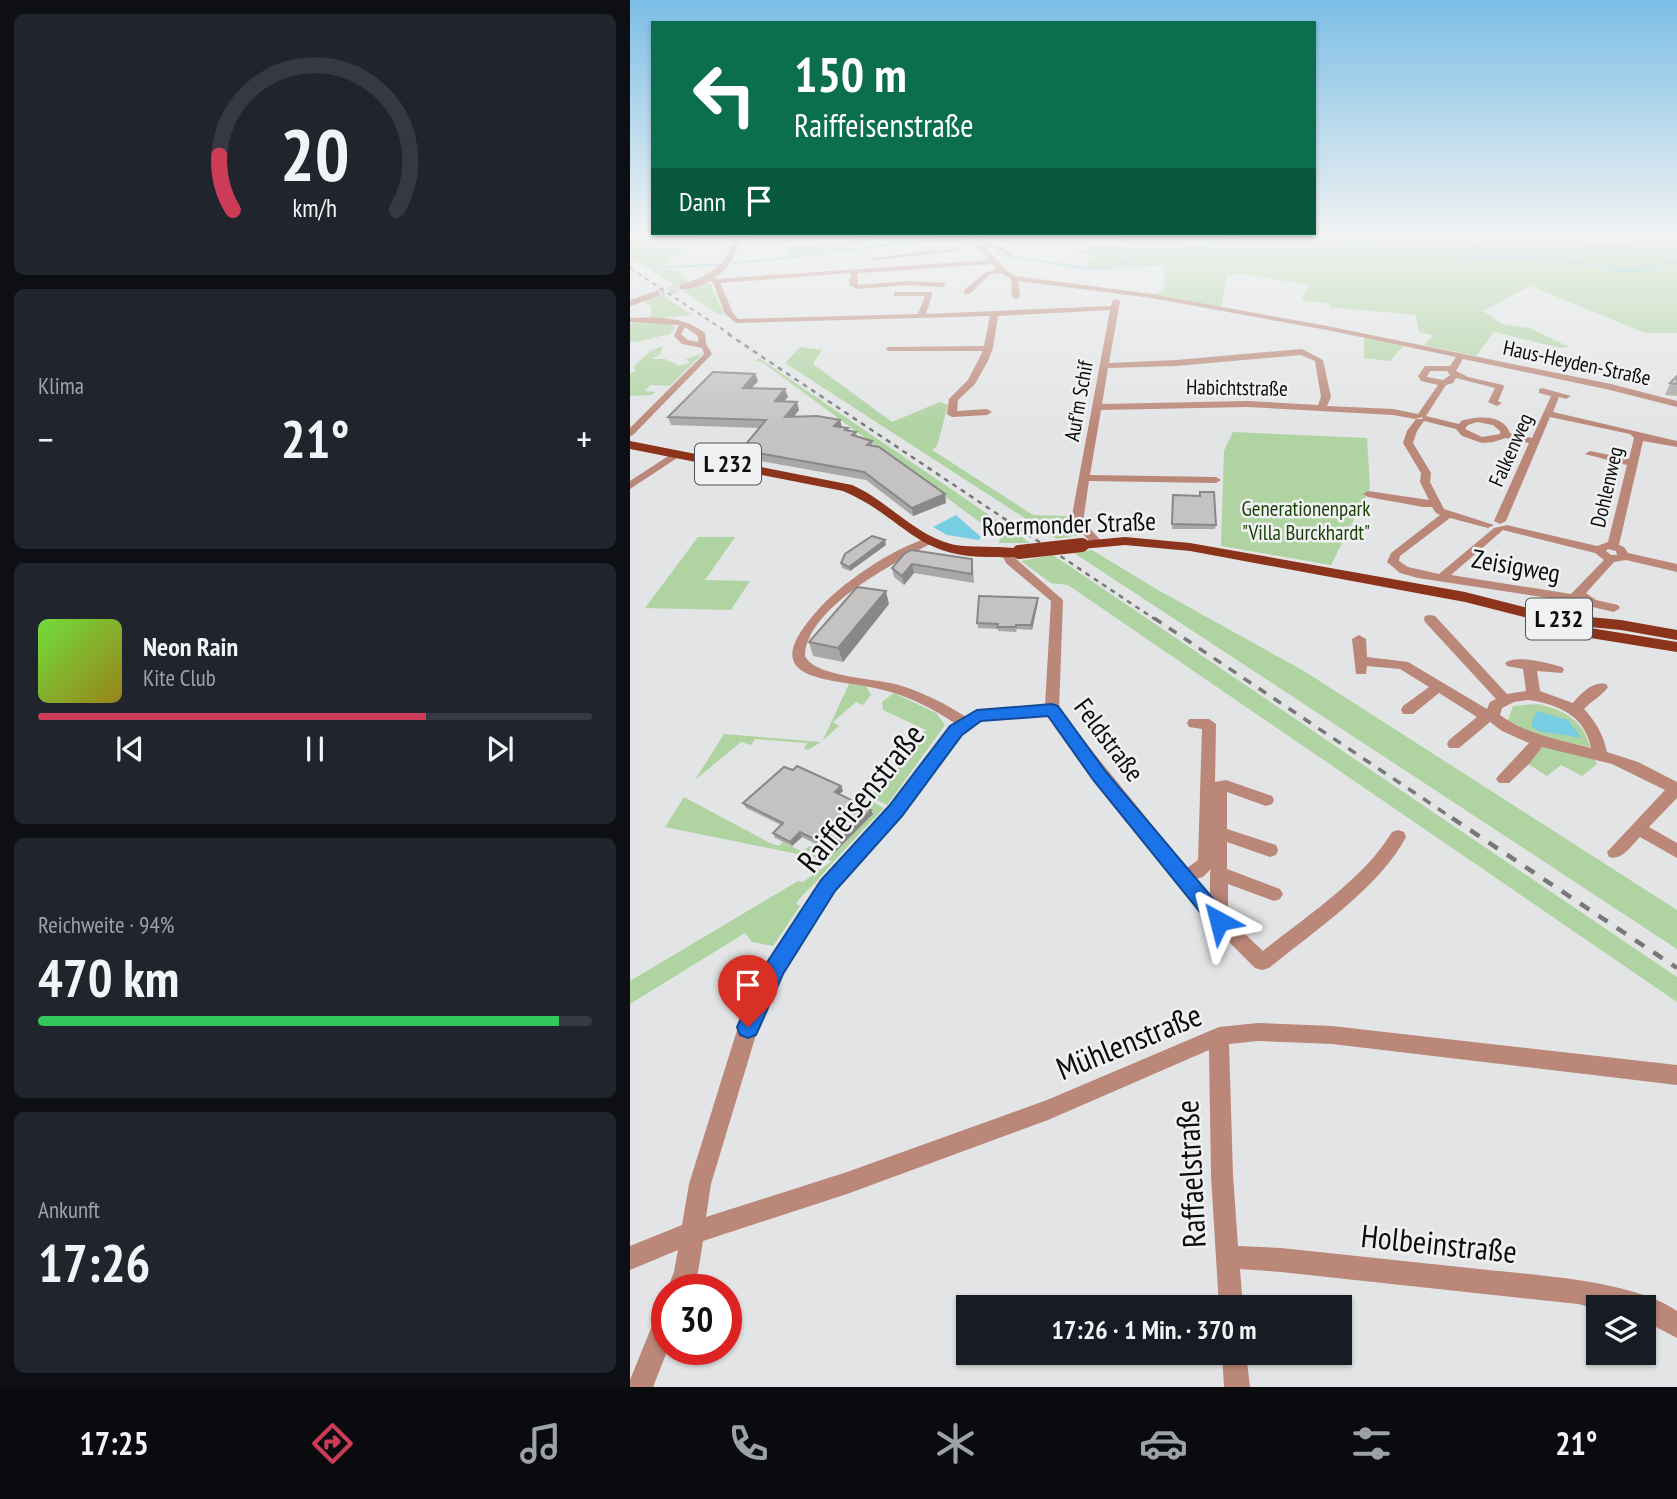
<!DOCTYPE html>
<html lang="de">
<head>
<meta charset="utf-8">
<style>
  body { margin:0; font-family:"PT Sans Narrow",sans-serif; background:#20242c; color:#f1f3f6; height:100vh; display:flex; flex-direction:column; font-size:26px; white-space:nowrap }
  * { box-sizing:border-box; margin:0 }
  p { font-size:23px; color:#9ea1a6 }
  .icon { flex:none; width:38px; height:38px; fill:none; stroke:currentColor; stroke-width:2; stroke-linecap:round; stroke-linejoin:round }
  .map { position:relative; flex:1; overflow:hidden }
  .details { display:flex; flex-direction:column; gap:14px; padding:14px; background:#0d0f14; width:630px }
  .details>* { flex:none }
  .top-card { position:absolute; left:21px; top:21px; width:665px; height:214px; border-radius:0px; box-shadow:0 2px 5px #0004; background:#0b6e4f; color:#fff; overflow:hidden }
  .tools { position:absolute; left:956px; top:1295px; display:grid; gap:14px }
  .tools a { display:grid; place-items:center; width:70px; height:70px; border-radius:0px; background:#171b24; box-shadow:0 2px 5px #0004; font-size:35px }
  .speed { position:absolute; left:21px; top:1274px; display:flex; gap:14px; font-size:35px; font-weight:700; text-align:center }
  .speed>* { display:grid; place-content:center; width:91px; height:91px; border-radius:50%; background:#171b24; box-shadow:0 2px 5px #0004; line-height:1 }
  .speed .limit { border:10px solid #d22; background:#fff; color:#111 }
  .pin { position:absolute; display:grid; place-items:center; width:60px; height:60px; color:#fff; margin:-72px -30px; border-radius:50% 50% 50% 0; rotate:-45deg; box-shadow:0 0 7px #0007 }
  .pin .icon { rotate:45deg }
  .me { position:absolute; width:77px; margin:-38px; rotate:322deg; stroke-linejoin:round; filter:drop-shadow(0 0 5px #0008) }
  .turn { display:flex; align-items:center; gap:24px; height:147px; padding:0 28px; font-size:32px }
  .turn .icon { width:91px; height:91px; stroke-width:2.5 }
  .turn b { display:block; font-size:49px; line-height:60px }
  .then { display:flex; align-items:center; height:66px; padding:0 28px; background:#0003; gap:14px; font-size:26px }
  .big { font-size:52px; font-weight:800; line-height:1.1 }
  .details .tile { flex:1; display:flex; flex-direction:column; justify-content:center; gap:10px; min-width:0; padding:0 24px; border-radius:10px; background:#20242c }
  .details .dial { align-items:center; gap:0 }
  .dial svg { height:182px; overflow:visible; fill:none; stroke:#363941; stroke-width:7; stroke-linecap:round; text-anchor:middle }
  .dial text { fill:#f1f3f6; stroke:none }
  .song { display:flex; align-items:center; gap:21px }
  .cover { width:84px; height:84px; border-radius:10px; background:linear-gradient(135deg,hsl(100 70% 55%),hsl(50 70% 35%)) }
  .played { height:7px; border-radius:4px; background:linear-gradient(90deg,#cc3c57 70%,#363941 70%) }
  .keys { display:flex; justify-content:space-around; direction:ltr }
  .heat { display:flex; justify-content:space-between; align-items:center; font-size:38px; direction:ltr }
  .charge { height:10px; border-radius:5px; background:linear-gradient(90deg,#34c759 94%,#363941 0) }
  .trip { position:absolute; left:326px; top:1295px; width:396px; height:70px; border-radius:0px; background:#171b24; box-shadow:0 2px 5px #0004; font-weight:800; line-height:70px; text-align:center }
  .menu { display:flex; height:112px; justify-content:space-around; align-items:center; background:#090b0e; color:#9ea1a6 }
  .menu .icon { width:49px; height:49px }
  .menu .current { color:#cc3c57 }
  .menu b { font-size:32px; color:#f1f3f6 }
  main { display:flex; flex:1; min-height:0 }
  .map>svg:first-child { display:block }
  .green { fill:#afd3a1 }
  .water { fill:#77cde1 }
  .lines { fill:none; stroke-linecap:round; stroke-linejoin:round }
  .stream { stroke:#77cde1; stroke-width:2 }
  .tertiary-tunnel { stroke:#c3c4c5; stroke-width:9; stroke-dasharray:9 4.5; stroke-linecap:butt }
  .minor { fill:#ba8778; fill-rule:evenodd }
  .tertiary { fill:#ba8778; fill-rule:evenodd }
  .primary { fill:#8c341b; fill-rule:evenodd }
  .rail-far3 { stroke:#787879; stroke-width:2; stroke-dasharray:4.5 4.5; stroke-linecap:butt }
  .rail-far2 { stroke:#787879; stroke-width:2.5; stroke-dasharray:5 5; stroke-linecap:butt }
  .rail-far1 { stroke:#787879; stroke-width:3.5; stroke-dasharray:9 9; stroke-linecap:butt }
  .rail { stroke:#787879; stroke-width:4.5; stroke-dasharray:11 11; stroke-linecap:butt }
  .primary-bridge { stroke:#8c341b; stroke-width:14 }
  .wall { fill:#a9a8a6 }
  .shaded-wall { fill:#898887 }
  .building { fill:#c4c3c1; stroke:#898887; stroke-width:2 }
  .route { fill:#1a73e8; stroke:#114b97; stroke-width:2 }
  .labels { text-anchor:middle; stroke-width:5; stroke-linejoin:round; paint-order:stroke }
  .far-street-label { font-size:21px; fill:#0d0d0e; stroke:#f0f1f3 }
  .far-park-label { font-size:21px; fill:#1a3f05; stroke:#f0f1f3 }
  .shield { fill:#f0f1f3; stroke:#515153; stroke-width:2 }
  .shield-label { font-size:24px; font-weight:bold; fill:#0d0d0e }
  .street-label { font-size:26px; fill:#0d0d0e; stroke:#f0f1f3 }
  .near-street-label { font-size:32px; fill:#0d0d0e; stroke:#f0f1f3 }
</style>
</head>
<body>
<main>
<section class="details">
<div class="tile dial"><svg viewBox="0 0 100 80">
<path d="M14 69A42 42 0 1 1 86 69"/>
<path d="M14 69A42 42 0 0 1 8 45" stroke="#cc3c57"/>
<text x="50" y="56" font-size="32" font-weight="700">20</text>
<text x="50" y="72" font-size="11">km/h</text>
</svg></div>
<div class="tile"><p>Klima</p>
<div class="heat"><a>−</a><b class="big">21°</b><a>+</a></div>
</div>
<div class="tile">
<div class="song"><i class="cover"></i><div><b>Neon Rain</b><p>Kite Club</p></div></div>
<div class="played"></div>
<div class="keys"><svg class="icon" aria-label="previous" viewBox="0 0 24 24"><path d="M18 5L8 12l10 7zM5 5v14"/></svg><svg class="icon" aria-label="pause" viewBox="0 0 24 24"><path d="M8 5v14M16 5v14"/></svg><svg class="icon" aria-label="next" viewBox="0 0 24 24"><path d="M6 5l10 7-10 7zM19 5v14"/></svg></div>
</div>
<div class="tile"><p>Reichweite · 94%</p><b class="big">470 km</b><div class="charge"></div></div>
<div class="tile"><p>Ankunft</p><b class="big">17:26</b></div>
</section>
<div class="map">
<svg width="1047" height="1387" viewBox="0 0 1047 1387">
  <rect width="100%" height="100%" fill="#e3e4e5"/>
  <g class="green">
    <path d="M0,234H65L66,239L58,250L30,267L51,273L59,283L47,286L0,257Z"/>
    <path d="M490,234H774L845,243L888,240L1012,245L1002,234H1047V333H1015L900,286L853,311L872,324L900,328L939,347L931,348L864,332L846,356L794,345L803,335L789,332L786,315L700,307L701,304L671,300L680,285L613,274L597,275L591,308L523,295L534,289L535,265L493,268L440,267H457L460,255L449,254L450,250H459V246L492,245Z"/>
    <path d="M241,238L251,247L162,258L156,248Z"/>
    <path d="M80,283L94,315H89L51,289Z"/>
    <path d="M31,294L62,315L17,319L22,314L21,306L15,302L14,299Z"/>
    <path d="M0,323L41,324L45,328L39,335C24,336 16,342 0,342Z"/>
    <path d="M734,338L773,346L760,361L734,358Z"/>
    <path d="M33,346L30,354L22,359H35L50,366L60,362L56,359L73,353L40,386L20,385L15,391L25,392L21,395L0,396V374L6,370L3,367L20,351Z"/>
    <path d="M170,347L192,350L183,364L262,422L310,402L318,405L307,446L302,450L403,515L437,516L449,535L427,539L155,363Z"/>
    <path d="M129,358L400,543H369L370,537L132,362L126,361Z"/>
    <path d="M603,432L737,438L740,488L701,565L591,546L594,451Z"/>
    <path d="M68,537H105L75,580L120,581L101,610L15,608Z"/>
    <path d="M462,550L528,590L674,671L1047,910V949L444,553Z"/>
    <path d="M423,555L1047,977V1002L438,585L421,583L391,561Z"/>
    <path d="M219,684L236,686L241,695L233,705L226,702L203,722L209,726L193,740Z"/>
    <path d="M264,693L306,713L315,725L257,805L239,796L277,759L270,755L296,730L253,710L252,702Z"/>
    <path d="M908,704C934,710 953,720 960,747L907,736L878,720L883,706Z"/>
    <path d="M94,734L191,742L178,750L174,749L177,743L125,739L121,745L111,742L65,780Z"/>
    <path d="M914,746L964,758L967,764L952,776L931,765L917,776L895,762Z"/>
    <path d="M229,795L254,808C230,833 207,857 185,883C178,891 172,894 166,904L170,906L143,946L122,942L115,933L0,1004V981L168,881L173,882L202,861L35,827L54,797L140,843L149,846L153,842L173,852L179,846L183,848L187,845L204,853L220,804Z"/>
  </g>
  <g class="water">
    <path d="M326,515L351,537L349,540L317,535L303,527Z"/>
    <path d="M906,711L938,720L952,738L908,731L901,726Z"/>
  </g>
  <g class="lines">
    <g class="stream">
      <path d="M539,234L550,237"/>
      <path d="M694,234L705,238L702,242L813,256L921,258L995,271L1020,269L1047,261"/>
      <path d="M568,238L590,241"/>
      <path d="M347,242L361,247"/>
      <path d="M365,250L370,255L460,269L491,267L502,257L522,250L531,254L549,249L578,247L596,238L636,236L646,241L662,234"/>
      <path d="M102,263C174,258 244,244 316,240"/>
      <path d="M33,267L88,265"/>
    </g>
    <path class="tertiary-tunnel" d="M26,294L52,287"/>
    <g class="minor">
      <path d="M143,234H177L107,241L104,239Z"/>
      <path d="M289,234C307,234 345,238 358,250C368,259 373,270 386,276L521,294L697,326L981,384L1047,401V407L980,390L833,359L826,371L838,377L873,385L874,387L868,401L872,403L867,406L858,402L865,388L826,378L823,383L816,385L796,416L829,424L831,421C847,416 873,414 880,433L902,438L921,396L909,393V389L912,388L941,396L936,399L929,397L923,412L1047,441V447L1013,441L989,545L994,547L998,553L1047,564V572L996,560L984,562L956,593L966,600L988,605L990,608L984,612L958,606L949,600L944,602L788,578L770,573L757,562L761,553L810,515L806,513L802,507H793L738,497L733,494L738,491L799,500L790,482L791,473L773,443L777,431L786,419H792L793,417L785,419L763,415L618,407L471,410L460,475L586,477L591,480L586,483L459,481L454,515V522L473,543L467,546L463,545L443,523L442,515L480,310L368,316L363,348L358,361L345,384L328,400L327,411L357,409L362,412L357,415L322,417L317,414L319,399L338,380L353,351H259L255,349L259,347L354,346L360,316L106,323L95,314L83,282L76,279L80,277L86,279L360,260L346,247ZM363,264L367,269L355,273L334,290V294H340L359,275L371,273L381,279L382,297L386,299L390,297L388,281L521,298L697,330L826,357L820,366H795L788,376L791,381L808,385L788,414L763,409L697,406L701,397L693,360L672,349L546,360L479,363L490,301L486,299L482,301L481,306L296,314L303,292H264V296H295L288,314L108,319L103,313L90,283L221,273L219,285L227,289L279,285L313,287L316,283L279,281L228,285L227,275L229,273ZM671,355L685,361L691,397L688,405L618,401L472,404L478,368L546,366ZM800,371H817L820,375L813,380L797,377ZM920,417L1000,434L1004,438L999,459L960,451L955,454L997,465L978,542L967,546L877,525L864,528L809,574L778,567L769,561L770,556L820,518L858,528L864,525L814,509L800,482L801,473L783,443L787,431L794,421L826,429L832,436L852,443L863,442L876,438L899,443L864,521L870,524L876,521ZM847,422L863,425L870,431V434L852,437L835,429L838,425ZM873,530L965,553L974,560L941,594L821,575ZM978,549L986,551L987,555H981L976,551Z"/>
      <path d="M351,238L382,253L383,254L378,255L349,241Z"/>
      <path d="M327,248L329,251L245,260L242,258Z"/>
      <path d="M0,318C26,317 53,316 75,333L76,344L82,354L3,435L0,436V428L74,354L72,348L52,344L44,336L49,325L0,322ZM55,327L68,336V342L58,340L51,334Z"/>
      <path d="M46,451L51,454L50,456L0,489V481Z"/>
      <path d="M298,538L304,541L302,543C264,563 176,608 175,656C185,678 249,678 272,686C294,693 316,704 336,717L347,711L415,706L421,601L376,563L371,553L377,549L381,551L385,558L433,600L429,710L557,868L568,860L572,729L559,727L557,723L559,719H579L586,724L585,782L596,780L642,796L644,800L642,804L636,806L597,792V829L646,845L648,850L646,855L640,857L597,842V869L650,889L653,894L650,899L644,901L598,884V918L633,951C675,917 734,879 762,832L768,830L774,832L776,837C751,886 682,933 639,968L632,970L625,968L583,926L426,729L418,715L350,721L331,735L272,815L204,891L153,973L128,1028L81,1184L76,1217L217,1172L417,1100L589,1027L628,1023L702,1026L1047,1065V1085L702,1044L628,1041L599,1044L603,1175L608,1246L651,1248C717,1255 783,1262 849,1269C903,1275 1003,1280 1047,1311V1338L1013,1320V1307L968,1309L948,1304L651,1272L610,1269L613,1307H589L581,1175L579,1050L418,1120L217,1194L73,1241L68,1272L61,1290H37L44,1272L48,1250L0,1270V1246L52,1225L59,1184L108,1027L139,961L192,881L260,807L326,724C304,709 279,696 253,690C203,677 121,685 187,611C210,584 263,548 298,538ZM581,869L580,873V897L566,879L573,877Z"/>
      <path d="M800,615L805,616L877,694L896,691L893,669L877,666L875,663C885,654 918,663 932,667L934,670L932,673L907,671L910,691L943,703C951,693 963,681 976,684L978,687C972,696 961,701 954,709C966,722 973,734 977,752L1008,762L1047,782V798L1019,827L1047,843V858L1010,837C1001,846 992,861 979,857L977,852L1035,790L982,764L912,747L899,764L879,783H869L866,779L869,775L899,743L872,731L860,722L829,748H819L817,744L819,740L847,717L809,693L783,714H773L771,710L773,706L799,687L770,669L737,666L736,674H726L722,639L729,635L736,639L737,657L778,662L857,709L860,702L866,699L795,622L794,619L795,616ZM898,700C927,704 955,715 961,748C929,740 898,735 870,715L872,708L884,702Z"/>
      <path d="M37,1308L38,1349L23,1387H0V1380L28,1311Z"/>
      <path d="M592,1353H616L620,1387H594Z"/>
    </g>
    <g class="tertiary">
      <path d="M103,234H111C107,265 81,290 49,289V285C78,277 99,266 103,234Z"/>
      <path d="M26,291L29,292V296L0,306V300Z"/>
    </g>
    <g class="primary">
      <path d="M0,441L222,485C257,500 283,534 321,544C338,549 387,544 396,552C389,559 375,557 365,557C284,559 276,518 213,491L0,449Z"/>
      <path d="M495,537L560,543L835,592L918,613L991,620L1047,630V640L991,630L918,623L835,602L560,551L495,545L452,549L445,545L452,541Z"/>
      <path d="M948,626L1047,642V652L942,635L940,631L942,627Z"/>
    </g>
    <path class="rail-far3" d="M0,268L101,335"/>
    <path class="rail-far2" d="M98,334L526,620"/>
    <path class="rail-far1" d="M524,618L825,820"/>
    <path class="rail" d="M822,818L1047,968"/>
    <path class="primary-bridge" d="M389,552L452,545"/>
  </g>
  <g class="wall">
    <path d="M125,374L128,381L122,388L158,397L153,402L169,410L164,417L210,420L212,427L218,430L226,432L227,437L242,441L243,446L315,494L316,503L283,516L236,480L114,458L111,450L130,428L41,425L38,417Z"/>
    <path d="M1047,376V396L1035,395L1040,383Z"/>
    <path d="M543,495L586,525L585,529H542Z"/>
    <path d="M256,545L220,571L212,568L211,563Z"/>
    <path d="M281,550L343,568L344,583L284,573L274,585L264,577L262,568Z"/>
    <path d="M408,602L402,630L387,629L386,632L368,631V629L348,628L347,623Z"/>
    <path d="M259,604L213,662L183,656L179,642Z"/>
    <path d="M163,770L211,786L213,791L209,794L243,814L204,853L172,837L162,846L145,838L143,833L151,825L116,808L113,803Z"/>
  </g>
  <g class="shaded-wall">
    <path d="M125,374L128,381L115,395L113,388Z"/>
    <path d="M155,389L158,397L147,409L145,401Z"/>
    <path d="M167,402L169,410L157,425L155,417Z"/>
    <path d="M210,420L212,428L204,426Z"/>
    <path d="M315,494L316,503L283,516L282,508Z"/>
    <path d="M255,540L256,545L220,571L219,567Z"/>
    <path d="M282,564L284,573L274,585L272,576Z"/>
    <path d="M256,591L259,604L213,662L208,648Z"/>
    <path d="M408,598V602L402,630L401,625Z"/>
    <path d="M211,786L213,791L206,797L205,792Z"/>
    <path d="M241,810L243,814L204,853L202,848Z"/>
    <path d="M170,832L172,837L162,846L160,842Z"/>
  </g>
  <g class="building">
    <path d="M83,372L125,374L113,388L155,389L145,401L167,402L155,417L187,416L210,420L204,426L218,428L215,430L226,432L222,435L242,441L237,445L249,447L315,494L282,508L234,472L111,450L136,420L38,417Z"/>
    <path d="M1047,376V384L1040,383Z"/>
    <path d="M570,492H584L586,525L542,524L543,495L570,496Z"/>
    <path d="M242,536L255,540L219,567L211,563L215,554Z"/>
    <path d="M281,550L342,559V574L282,564L272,576L262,568L275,553Z"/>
    <path d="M227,587L256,591L208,648L179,642Z"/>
    <path d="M349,596L408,598L401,625H386V627H367L368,624L347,623Z"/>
    <path d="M167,766L211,786L205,792L241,810L202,848L170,832L160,842L143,833L153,823L113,803L154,767L163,770Z"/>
  </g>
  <linearGradient id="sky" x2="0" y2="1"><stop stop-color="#7bbee5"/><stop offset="0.55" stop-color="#f2f3f3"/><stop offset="1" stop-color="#f2f3f3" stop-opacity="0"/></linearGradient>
  <rect width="1047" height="429" fill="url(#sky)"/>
  <path class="route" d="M422,704L428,706L476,772L596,914L599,921L596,927L589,929L582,927L464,781L418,716L351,721L332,735L272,816L205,891L153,974L126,1035L118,1038L110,1035L107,1027L138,961L191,880L259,806L320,726L347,710Z"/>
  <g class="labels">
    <g class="far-street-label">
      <text transform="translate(947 363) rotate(12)" y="7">Haus-Heyden-Straße</text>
      <text transform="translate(607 388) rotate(1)" y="7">Habichtstraße</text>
      <text transform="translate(449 401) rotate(-80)" y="7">Auf'm Schif</text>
      <text transform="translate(881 450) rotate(-66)" y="7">Falkenweg</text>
      <text transform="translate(977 487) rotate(-77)" y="7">Dohlenweg</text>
    </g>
    <g class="far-park-label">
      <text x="676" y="516">Generationenpark<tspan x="676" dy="24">"Villa Burckhardt"</tspan></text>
    </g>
    <g class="shield">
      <rect x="65" y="443.5" width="66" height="41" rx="5"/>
      <rect x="896" y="598.5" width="66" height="41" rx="5"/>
    </g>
    <g class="shield-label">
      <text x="98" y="472">L 232</text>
      <text x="929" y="627">L 232</text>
    </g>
    <g class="street-label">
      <text transform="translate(439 524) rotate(-2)" y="9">Roermonder Straße</text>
      <text transform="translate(886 566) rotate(10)" y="9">Zeisigweg</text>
      <text transform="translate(479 740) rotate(53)" y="9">Feldstraße</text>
    </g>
    <g class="near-street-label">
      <text transform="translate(231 798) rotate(-51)" y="11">Raiffeisenstraße</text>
      <text transform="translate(499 1042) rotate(-22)" y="11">Mühlenstraße</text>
      <text transform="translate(561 1174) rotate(-93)" y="11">Raffaelstraße</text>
      <text transform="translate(809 1244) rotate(6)" y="11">Holbeinstraße</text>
    </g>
  </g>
</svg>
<div class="tools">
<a><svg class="icon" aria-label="layers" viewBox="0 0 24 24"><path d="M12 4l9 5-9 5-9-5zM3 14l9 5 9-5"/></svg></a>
</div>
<div class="speed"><div class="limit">30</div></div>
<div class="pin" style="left:118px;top:1027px;background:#d93025"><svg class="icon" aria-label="arrive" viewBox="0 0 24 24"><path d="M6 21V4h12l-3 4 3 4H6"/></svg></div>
<svg class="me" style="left:589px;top:921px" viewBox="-20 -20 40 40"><path d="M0-17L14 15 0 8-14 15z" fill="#1a73e8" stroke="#fff" stroke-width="4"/></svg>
<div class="trip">17:26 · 1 Min. · 370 m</div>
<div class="top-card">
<div class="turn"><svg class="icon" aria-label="left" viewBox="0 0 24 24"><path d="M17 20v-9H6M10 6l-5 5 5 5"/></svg><div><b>150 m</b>Raiffeisenstraße</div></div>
<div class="then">Dann<svg class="icon" aria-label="arrive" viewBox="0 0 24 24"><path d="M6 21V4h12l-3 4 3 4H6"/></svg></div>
</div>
</div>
</main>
<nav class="menu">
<b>17:25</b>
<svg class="icon current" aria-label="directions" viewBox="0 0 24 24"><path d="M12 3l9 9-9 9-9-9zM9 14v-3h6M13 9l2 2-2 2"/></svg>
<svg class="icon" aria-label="music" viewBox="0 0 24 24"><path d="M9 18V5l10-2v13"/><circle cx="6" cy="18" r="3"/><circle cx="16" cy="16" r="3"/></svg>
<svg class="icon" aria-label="phone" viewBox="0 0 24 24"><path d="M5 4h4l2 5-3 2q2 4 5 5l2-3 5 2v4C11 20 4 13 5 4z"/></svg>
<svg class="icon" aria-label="climate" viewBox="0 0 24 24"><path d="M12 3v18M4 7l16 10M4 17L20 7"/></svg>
<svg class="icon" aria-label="car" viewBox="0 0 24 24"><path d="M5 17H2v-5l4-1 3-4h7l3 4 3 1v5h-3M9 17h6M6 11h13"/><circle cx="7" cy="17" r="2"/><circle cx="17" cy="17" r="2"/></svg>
<svg class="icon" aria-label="filters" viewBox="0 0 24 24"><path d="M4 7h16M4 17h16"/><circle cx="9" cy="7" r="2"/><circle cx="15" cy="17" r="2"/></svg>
<b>21°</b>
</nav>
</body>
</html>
